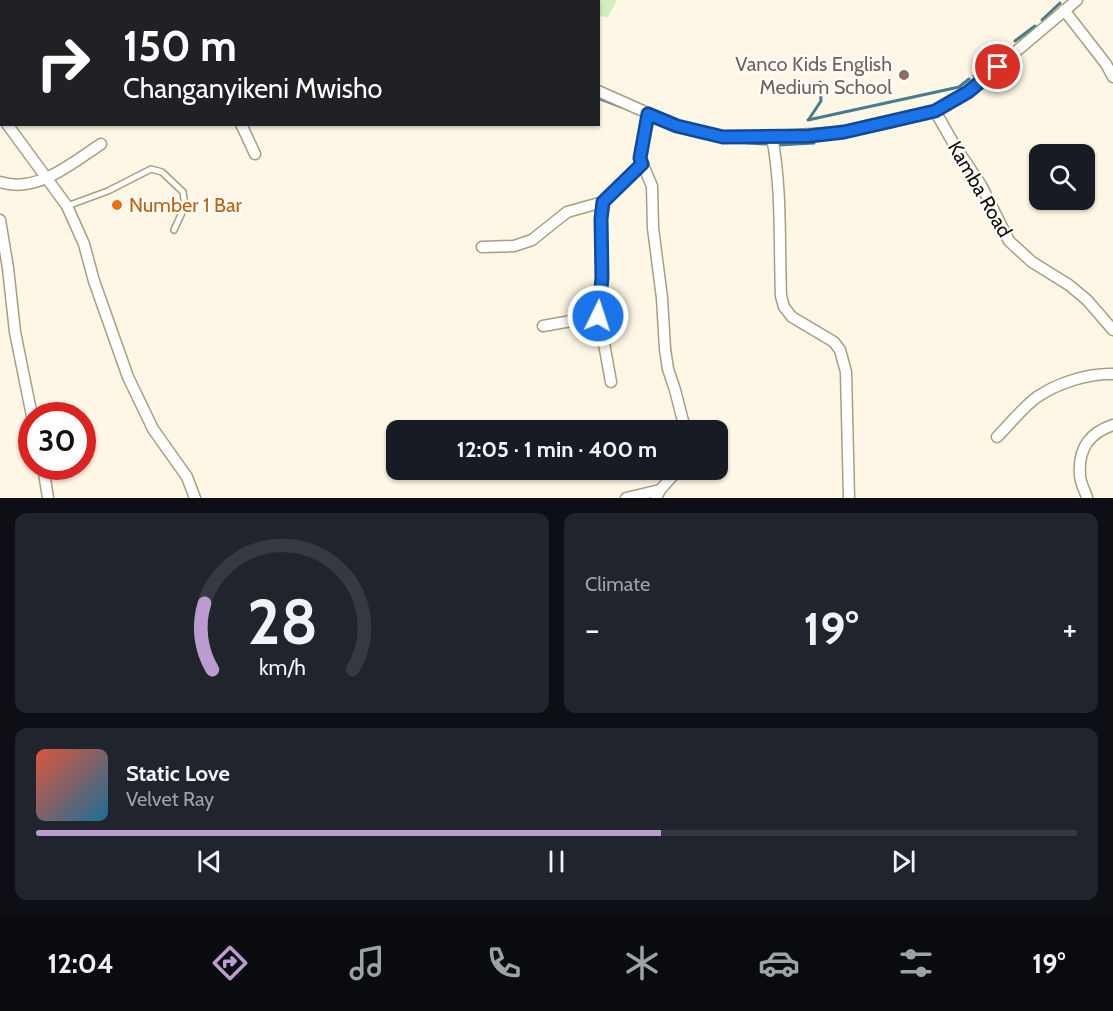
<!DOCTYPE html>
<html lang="en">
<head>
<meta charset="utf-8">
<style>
  body { margin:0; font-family:Cabin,sans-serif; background:#20242c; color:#f1f3f6; height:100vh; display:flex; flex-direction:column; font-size:22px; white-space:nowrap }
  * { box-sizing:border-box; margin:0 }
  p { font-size:20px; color:#9ea1a6 }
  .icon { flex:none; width:33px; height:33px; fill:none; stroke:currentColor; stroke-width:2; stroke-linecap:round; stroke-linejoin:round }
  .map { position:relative; height:498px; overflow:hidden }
  .panel { display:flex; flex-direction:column; gap:15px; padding:15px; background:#0d0f14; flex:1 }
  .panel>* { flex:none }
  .banner { position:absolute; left:0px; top:0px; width:600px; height:126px; box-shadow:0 2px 4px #0004; background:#202124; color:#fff; overflow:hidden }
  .buttons { position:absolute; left:1029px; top:144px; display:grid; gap:12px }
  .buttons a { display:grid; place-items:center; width:66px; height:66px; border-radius:12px; background:#171b24; box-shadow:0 2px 4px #0004; font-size:30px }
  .speed { position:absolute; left:18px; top:402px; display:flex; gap:12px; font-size:30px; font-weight:700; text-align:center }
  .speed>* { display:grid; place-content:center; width:78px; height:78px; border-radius:50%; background:#171b24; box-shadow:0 2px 4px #0004; line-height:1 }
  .speed .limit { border:9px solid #d22; background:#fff; color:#111 }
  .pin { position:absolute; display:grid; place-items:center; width:51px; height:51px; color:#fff; margin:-26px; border:3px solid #fff; border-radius:50%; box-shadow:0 2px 6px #0007 }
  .me { position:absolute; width:66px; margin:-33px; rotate:4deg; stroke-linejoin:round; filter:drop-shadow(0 0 4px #0008) }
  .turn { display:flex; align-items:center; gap:21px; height:126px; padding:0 24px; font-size:27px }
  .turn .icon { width:78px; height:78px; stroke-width:2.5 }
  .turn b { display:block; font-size:42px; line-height:51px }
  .big { font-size:45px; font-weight:700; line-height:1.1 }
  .panel .card { flex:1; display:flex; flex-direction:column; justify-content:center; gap:9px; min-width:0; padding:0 21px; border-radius:12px; background:#20242c }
  .panel .dial { align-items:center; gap:0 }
  .dial svg { height:156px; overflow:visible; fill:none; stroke:#363941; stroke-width:7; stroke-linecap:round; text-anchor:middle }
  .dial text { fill:#f1f3f6; stroke:none }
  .song { display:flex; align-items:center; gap:18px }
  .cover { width:72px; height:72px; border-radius:9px; background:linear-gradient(135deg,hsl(10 70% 55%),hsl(200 70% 35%)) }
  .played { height:6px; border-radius:3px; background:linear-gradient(90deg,#bb9bd0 60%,#363941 60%) }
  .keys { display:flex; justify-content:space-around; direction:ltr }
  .heat { display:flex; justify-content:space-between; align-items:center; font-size:33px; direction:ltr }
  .panel .tiles { flex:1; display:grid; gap:15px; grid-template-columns:1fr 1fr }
  .card:last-child { grid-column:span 2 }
  .trip { position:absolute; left:386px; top:420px; width:342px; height:60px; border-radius:12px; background:#171b24; box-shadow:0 2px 4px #0004; font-weight:700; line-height:60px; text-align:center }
  .tab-bar { display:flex; height:96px; justify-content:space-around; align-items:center; background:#090b0e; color:#9ea1a6 }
  .tab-bar .icon { width:42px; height:42px }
  .tab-bar .on { color:#bb9bd0 }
  .tab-bar b { font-size:27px; color:#f1f3f6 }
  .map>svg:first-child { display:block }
  .green { fill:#d3eebc }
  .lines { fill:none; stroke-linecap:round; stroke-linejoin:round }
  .stream { stroke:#467c8e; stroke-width:3 }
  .lane-casing { stroke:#aa9e81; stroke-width:8 }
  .street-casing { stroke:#aa9e81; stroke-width:13 }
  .lane { stroke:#fff; stroke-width:5 }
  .street { stroke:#fff; stroke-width:10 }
  .route-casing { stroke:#114b97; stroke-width:15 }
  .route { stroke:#1a73e8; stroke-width:10 }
  .education-dot { fill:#8d6e63; stroke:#fff; stroke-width:2 }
  .food-dot { fill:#e8710a; stroke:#fff; stroke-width:2 }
  .labels { text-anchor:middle; stroke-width:4.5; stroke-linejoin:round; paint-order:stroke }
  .education-label { font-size:20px; fill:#785e54; stroke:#fff; text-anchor:end }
  .street-label { font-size:20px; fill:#141006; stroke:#fff }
  .food-label { font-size:20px; fill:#c56008; stroke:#fff; text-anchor:start }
</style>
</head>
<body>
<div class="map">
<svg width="1113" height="498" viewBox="0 0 1113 498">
  <rect width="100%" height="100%" fill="#fef7e5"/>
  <path class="green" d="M503,0H617L608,17L599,16L598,2L502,1Z"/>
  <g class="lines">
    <g class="stream">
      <path d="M1042,20L1060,3"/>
      <path d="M1015,41L1035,26"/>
      <path d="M974,76L1009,46"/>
      <path d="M598,98L627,109"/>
      <path d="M809,119L821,101L820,82"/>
      <path d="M808,120L959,87L969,79"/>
      <path d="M747,143L766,144"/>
      <path d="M778,145L814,143"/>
    </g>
    <g class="lane-casing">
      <g id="lane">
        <path d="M181,2L185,0"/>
        <path d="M67,206L108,191L151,169L162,172L183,192L185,206L174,230"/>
      </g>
    </g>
    <g class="street-casing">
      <g id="street">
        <path d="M1064,10L1106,64L1113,77"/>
        <path d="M0,54H2"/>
        <path d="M598,91L677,126L722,137L748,138L844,132L888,123L935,111L968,92L1077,0"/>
        <path d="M935,111L955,146L981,185L1009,241L1032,262L1069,285L1087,300L1113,330"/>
        <path d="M648,114L640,158L652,186L653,228L662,298L665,349L668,369L675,390L683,421V430"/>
        <path d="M0,116L2,118"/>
        <path d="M7,124L67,206L84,244L94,281L128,377L153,429L187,477L195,498"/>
        <path d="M241,124L255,154"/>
        <path d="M772,137C782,189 779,242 781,296L784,307L792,317L834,342L840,350L846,372L849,498"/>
        <path d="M0,182C37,194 72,163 101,144"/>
        <path d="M603,202L601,219L602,278L599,316L611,382"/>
        <path d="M0,220L8,268L15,332L32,416"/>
        <path d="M482,247L514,246L532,240L567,212L603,202L642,164"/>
        <path d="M543,326L599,316"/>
        <path d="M997,437C1010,424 1022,408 1037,397C1058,383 1088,373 1113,374"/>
        <path d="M43,466L48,498"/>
        <path d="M626,498L660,490"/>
        <path d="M656,498L660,490L678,470"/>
        <path d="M1087,498C1085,490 1080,483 1080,475C1078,449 1089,433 1113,425"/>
      </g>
    </g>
    <use href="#lane" class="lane"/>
    <use href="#street" class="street"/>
  </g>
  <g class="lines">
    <g class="route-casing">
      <path id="route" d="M598,316L602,278L601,219L603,202L642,164L640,158L648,114L677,126L723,137L809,136L844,132L935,111L968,92L998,67"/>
    </g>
    <use href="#route" class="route"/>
  </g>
  <circle class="education-dot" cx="904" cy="75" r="6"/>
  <circle class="food-dot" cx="117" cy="205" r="6"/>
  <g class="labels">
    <g class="education-label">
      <text x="892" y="71">Vanco Kids English<tspan x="892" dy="23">Medium School</tspan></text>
    </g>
    <g class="street-label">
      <text transform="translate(980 189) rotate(60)" y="7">Kamba Road</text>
    </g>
    <g class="food-label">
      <text x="129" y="212">Number 1 Bar</text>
    </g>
  </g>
</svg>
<div class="buttons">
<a><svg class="icon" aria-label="search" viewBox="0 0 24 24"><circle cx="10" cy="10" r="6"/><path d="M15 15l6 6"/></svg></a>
</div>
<div class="speed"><div class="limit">30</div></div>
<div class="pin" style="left:998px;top:67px;background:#d93025"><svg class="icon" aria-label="arrive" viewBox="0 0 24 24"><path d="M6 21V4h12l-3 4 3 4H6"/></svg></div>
<svg class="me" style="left:598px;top:316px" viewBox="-20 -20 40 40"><circle r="17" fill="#1a73e8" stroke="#fff" stroke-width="3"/><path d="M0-11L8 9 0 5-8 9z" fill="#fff"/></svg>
<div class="trip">12:05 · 1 min · 400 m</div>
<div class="banner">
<div class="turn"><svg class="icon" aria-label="right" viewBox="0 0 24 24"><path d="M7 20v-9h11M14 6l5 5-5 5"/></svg><div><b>150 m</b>Changanyikeni Mwisho</div></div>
</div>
</div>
<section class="panel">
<div class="tiles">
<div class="card dial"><svg viewBox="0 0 100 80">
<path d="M14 69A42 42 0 1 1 86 69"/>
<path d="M14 69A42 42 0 0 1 10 35" stroke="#bb9bd0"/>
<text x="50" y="56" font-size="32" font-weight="700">28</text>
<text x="50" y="72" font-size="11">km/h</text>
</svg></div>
<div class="card"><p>Climate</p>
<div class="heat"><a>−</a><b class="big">19°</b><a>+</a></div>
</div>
<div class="card">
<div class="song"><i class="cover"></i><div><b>Static Love</b><p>Velvet Ray</p></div></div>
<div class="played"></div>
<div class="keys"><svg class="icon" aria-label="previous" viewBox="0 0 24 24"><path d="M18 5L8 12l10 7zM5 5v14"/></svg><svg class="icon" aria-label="pause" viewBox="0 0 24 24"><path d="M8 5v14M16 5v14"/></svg><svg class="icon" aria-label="next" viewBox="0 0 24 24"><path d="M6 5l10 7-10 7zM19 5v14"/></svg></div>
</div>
</div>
</section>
<nav class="tab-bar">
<b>12:04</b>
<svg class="icon on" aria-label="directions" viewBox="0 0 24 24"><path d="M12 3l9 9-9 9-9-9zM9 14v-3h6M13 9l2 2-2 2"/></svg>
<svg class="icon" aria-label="music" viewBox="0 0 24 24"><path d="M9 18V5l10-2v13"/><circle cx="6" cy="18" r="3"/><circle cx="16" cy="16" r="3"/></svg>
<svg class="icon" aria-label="phone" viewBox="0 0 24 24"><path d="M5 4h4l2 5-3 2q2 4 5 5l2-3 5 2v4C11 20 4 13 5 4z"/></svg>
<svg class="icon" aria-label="climate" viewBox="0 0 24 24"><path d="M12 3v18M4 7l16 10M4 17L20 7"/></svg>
<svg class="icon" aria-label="car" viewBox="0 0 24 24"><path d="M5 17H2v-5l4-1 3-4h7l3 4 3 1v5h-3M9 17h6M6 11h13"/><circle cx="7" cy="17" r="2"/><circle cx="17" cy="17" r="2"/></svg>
<svg class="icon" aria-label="filters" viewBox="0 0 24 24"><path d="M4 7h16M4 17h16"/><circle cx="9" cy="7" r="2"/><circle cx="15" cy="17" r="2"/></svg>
<b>19°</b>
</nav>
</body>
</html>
